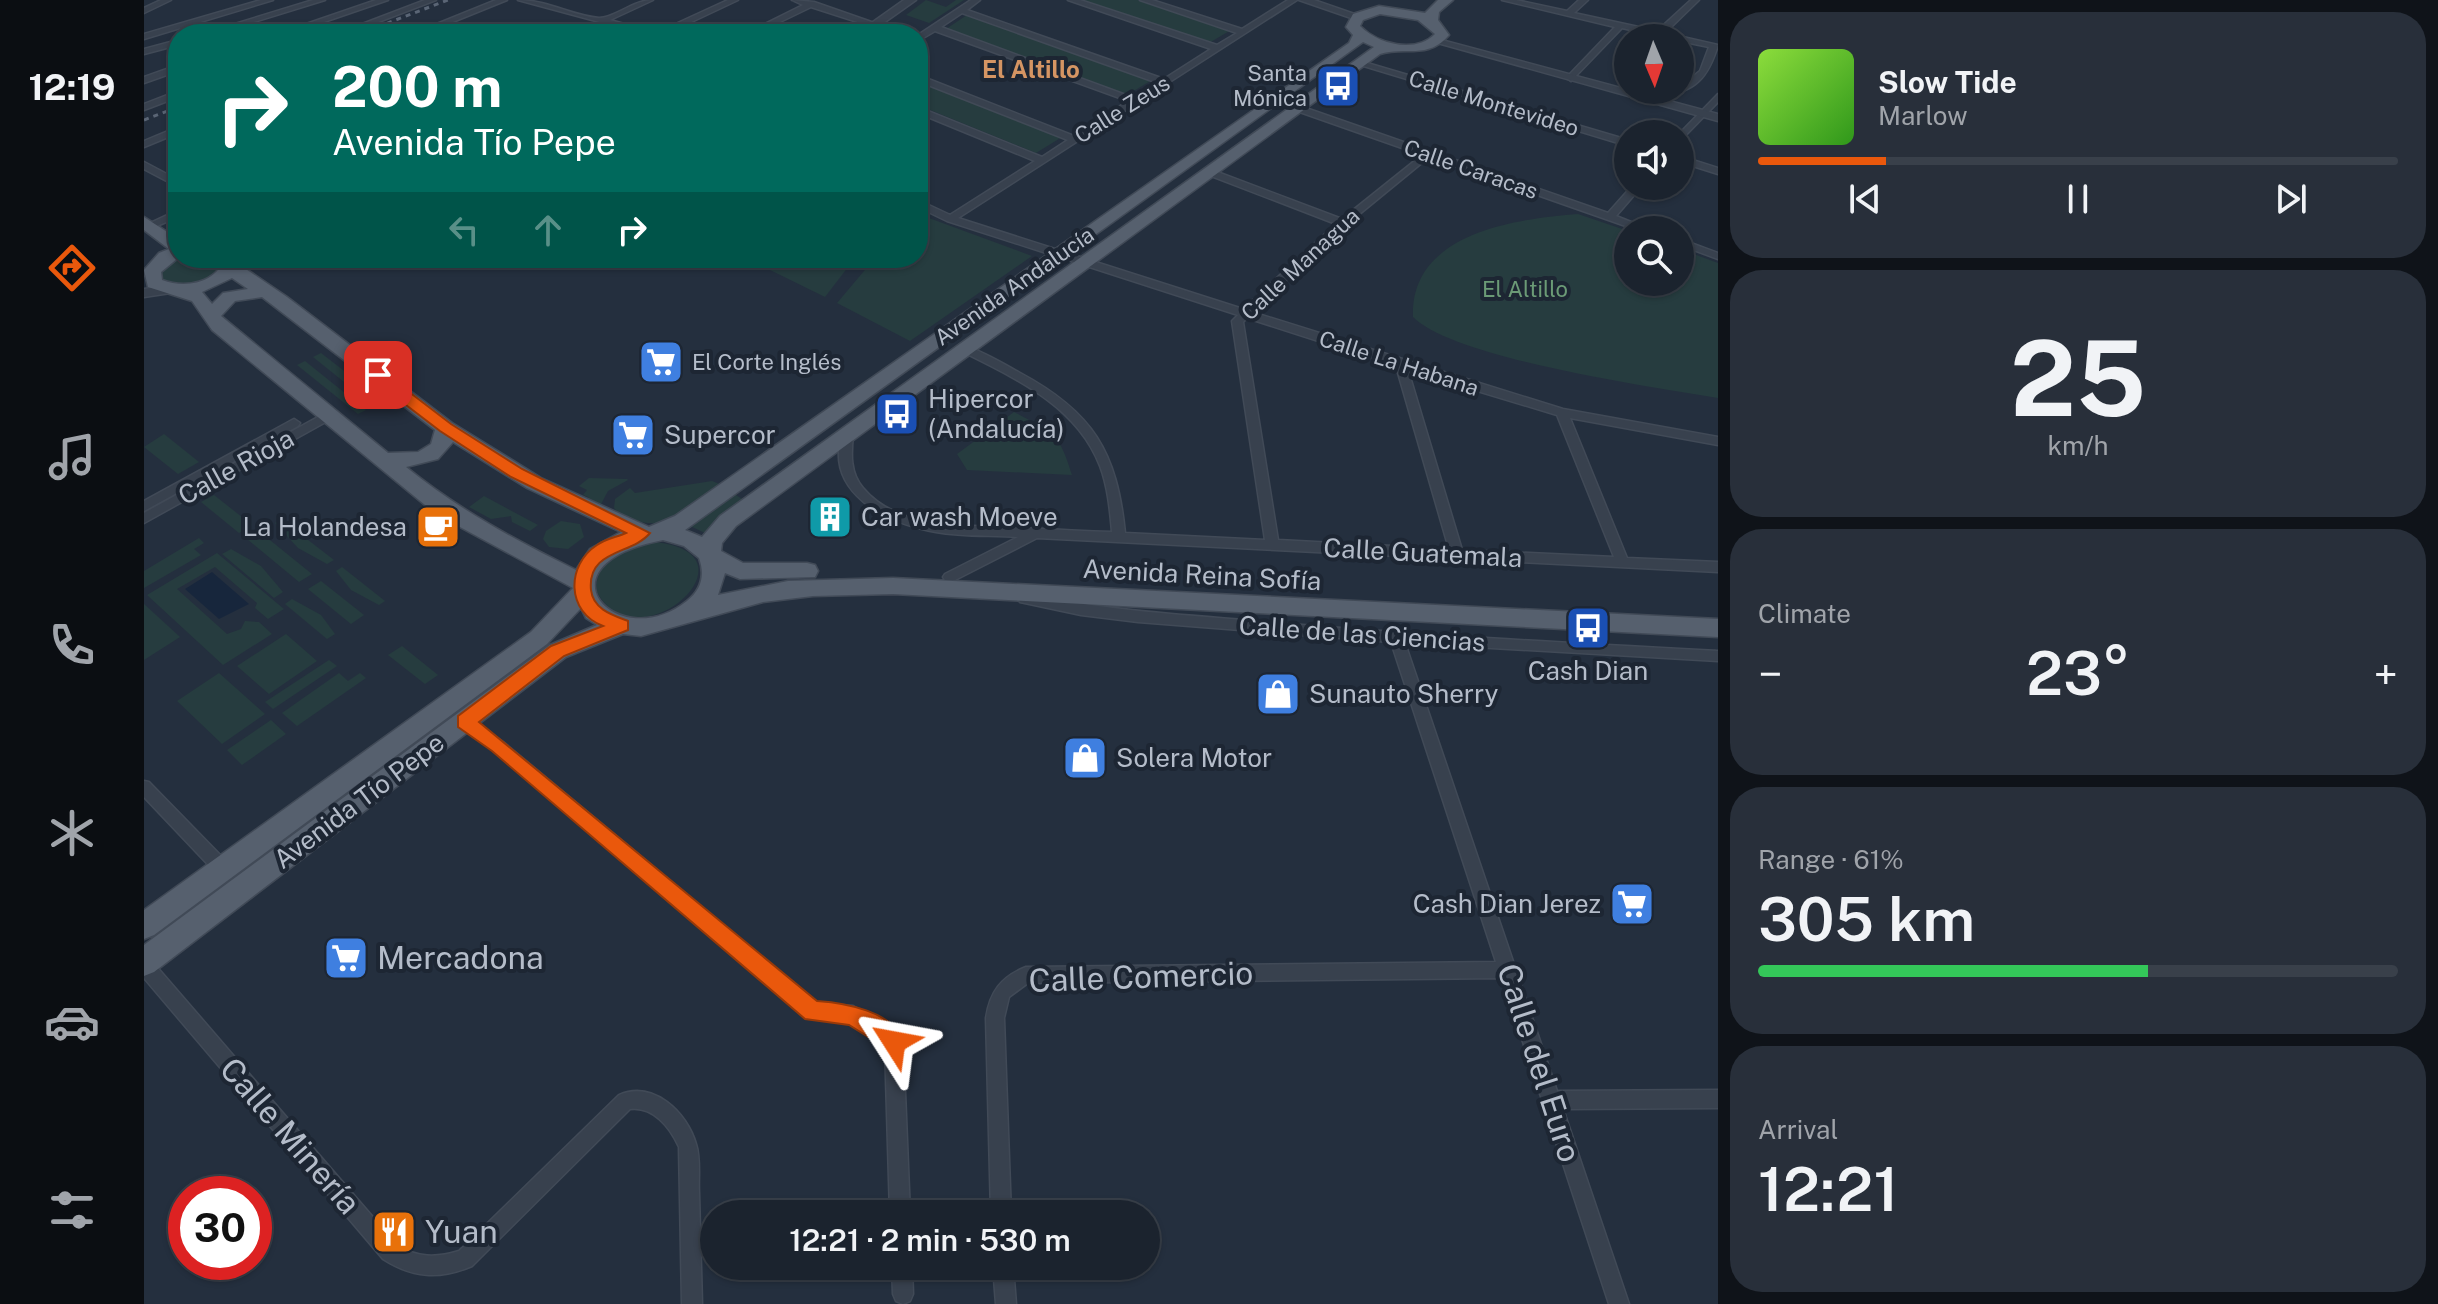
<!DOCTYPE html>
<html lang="en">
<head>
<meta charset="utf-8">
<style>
  body { margin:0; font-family:"Public Sans",sans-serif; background:#282f3a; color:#f1f3f6; height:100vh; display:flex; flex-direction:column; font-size:30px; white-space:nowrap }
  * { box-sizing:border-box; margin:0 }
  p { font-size:26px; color:#a0a4aa }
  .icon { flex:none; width:44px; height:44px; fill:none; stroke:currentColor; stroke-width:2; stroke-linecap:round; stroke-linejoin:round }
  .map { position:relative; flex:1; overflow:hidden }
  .panel { display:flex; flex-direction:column; gap:12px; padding:12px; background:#0f1319; width:720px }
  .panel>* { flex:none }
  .top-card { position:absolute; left:24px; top:24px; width:760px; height:244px; border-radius:32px; box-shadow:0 2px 6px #0004,0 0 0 2px #39404a; background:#00695c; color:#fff; overflow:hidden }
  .needle { width:52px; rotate:178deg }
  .controls { position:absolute; left:1470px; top:24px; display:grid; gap:16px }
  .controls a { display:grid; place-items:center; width:80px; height:80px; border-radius:50%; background:#1b232e; box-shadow:0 2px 6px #0004,0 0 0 2px #39404a; font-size:40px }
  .speed { position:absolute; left:24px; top:1176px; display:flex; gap:16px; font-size:40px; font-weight:700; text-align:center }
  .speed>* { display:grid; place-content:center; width:104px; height:104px; border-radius:50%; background:#1b232e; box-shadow:0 2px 6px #0004,0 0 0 2px #39404a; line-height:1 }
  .speed .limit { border:12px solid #d22; background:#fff; color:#111 }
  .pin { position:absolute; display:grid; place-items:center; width:68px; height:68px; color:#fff; margin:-34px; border-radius:16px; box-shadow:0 4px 12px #0006 }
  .me { position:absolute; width:88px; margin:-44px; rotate:304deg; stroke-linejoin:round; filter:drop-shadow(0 0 6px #0008) }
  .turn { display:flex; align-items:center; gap:28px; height:168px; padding:0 32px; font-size:36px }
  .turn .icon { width:104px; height:104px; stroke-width:2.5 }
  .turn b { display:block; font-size:56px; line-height:68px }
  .lanes { display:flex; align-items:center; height:76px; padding:0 32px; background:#0003; justify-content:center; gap:40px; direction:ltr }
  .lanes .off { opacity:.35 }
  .big { font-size:60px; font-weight:600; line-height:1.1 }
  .panel .card { flex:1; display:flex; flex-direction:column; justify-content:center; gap:12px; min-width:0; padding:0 28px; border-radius:32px; background:#282f3a }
  .panel .dial { align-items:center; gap:0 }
  .dial b { font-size:104px; line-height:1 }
  .song { display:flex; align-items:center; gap:24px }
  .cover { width:96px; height:96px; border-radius:12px; background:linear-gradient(135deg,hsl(90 70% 55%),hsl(110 70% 35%)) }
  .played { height:8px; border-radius:4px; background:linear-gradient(90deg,#ea580c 20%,#39404a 20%) }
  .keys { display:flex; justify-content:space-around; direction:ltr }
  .heat { display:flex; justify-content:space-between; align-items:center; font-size:44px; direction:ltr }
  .charge { height:12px; border-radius:6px; background:linear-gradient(90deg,#34c759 61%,#39404a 0) }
  .trip { position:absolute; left:556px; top:1200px; width:460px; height:80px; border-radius:40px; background:#1b232e; box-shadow:0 2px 6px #0004,0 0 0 2px #39404a; font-weight:600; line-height:80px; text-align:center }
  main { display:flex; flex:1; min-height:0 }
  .dock { display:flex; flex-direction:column; width:144px; justify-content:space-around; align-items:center; background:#0b0e12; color:#a0a4aa }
  .dock .icon { width:56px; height:56px }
  .dock .active { color:#ea580c }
  .dock b { font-size:36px; color:#f1f3f6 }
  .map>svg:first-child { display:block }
  .green { fill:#263c3f }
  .water { fill:#17263c }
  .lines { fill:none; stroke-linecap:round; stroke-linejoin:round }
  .minor-casing { stroke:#414a57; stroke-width:3 }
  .tertiary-casing { stroke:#414a57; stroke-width:3 }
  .primary-casing { stroke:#414a57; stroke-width:3 }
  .minor { fill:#38414e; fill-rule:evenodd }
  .tertiary { fill:#38414e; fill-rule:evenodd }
  .primary { fill:#56606e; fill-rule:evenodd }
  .rail { stroke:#5a6575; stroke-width:3; stroke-dasharray:5 5; stroke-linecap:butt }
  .route { fill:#ea580c; stroke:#983908; stroke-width:2 }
  .labels { text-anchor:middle; stroke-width:8; stroke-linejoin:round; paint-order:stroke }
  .far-poi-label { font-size:22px; fill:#b4bcc9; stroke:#1d2633; text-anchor:end }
  .far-street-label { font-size:22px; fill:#b4bcc9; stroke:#1d2633 }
  .far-park-label { font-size:22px; fill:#6b9a76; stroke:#1d2633 }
  .far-neighbourhood-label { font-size:24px; font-weight:bold; fill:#d59563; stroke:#1d2633 }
  .poi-label { font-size:26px; fill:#b4bcc9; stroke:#1d2633; text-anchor:start }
  .street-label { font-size:26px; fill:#b4bcc9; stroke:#1d2633 }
  .near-poi-label { font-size:32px; fill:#b4bcc9; stroke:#1d2633; text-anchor:start }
  .near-street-label { font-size:32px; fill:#b4bcc9; stroke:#1d2633 }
</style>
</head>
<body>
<main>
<nav class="dock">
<b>12:19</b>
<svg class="icon active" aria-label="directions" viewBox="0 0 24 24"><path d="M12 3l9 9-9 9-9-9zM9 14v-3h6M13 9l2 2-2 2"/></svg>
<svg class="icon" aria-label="music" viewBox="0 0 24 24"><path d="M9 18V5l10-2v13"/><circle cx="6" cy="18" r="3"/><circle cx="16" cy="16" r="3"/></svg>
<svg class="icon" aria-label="phone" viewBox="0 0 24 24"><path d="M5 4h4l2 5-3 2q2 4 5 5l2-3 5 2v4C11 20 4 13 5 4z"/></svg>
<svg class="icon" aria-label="climate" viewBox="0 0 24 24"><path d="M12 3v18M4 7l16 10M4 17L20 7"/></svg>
<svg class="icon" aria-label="car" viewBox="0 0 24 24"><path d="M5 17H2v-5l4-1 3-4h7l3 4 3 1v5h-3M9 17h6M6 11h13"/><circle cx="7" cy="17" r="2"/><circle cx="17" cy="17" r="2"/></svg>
<svg class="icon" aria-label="filters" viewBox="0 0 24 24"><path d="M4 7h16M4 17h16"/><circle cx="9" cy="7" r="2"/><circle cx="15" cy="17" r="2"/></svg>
</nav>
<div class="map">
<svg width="1574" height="1304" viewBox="0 0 1574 1304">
  <rect width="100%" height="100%" fill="#242f3e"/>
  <g class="green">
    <path d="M782,0L802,7L812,0H820L785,23L762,15Z"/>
    <path d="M934,0H994L1087,30L1065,43Z"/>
    <path d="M823,15L1008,80L983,95L802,29Z"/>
    <path d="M774,80L918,137L892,153L774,105Z"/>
    <path d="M774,214L888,256L766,341L693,303L731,258H774Z"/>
    <path d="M1434,214L1484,231V282H1536V249L1574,263V398C1509,387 1311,359 1269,317C1266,233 1371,219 1434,214Z"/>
    <path d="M34,258H82L78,270C59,282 43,286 21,282L15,273Z"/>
    <path d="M645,258H711L681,297L626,270Z"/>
    <path d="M177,353L239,401L230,406L169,357Z"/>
    <path d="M161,361L222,410L214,414L153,365Z"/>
    <path d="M870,412C908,433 915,431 928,475L823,470L813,454Z"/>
    <path d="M20,434L55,462L34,474L0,447Z"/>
    <path d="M445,478L483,479L484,480L464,491L456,506L445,502L444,497L439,495L443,490L435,486Z"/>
    <path d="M568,481L578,485C562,496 542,515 524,521C508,527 480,521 470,508L471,499L486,488L491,493Z"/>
    <path d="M589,493L601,501L561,533L546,526Z"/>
    <path d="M70,495L108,525L95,533L57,502Z"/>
    <path d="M340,496L394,525L386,531L368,522L367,516L347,519L325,507Z"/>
    <path d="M137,519L190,560L183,564L154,548L131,523Z"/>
    <path d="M417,521L436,524L440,537L424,549L405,547L399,539L402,531Z"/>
    <path d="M116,532L168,574L155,582L103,539Z"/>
    <path d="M55,538L60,543L50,549L57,555L0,588V571Z"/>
    <path d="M511,542C622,554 490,669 452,590C452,557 483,548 511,542Z"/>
    <path d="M87,549L117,566L139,592L130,598L78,554Z"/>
    <path d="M73,553L140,609L124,619L111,608L113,603L71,567L33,589L83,634L97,629L101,621L115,622L128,634L79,665L3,595Z"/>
    <path d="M198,567L241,601L235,605L207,590L192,571Z"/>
    <path d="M177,581L220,615L207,624L164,589Z"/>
    <path d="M148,599L177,615L191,634L183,639L141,604Z"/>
    <path d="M0,604L36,637L0,660Z"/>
    <path d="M142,634L173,661L125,694L93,666Z"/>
    <path d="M258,646L294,675L281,684L244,655Z"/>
    <path d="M185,660L193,666L129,709L121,702Z"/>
    <path d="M75,673L121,714L78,744L33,701Z"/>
    <path d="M195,673L204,681L216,673L222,678L153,726L138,713Z"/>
    <path d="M127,720L142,734L98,765L83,750Z"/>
  </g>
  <path class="water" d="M68,572L105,604L75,619L41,589Z"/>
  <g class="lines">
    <g class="minor-casing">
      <g id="minor">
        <path d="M17,0H27L0,13V8Z"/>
        <path d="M117,0H129L0,39V34Z"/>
        <path d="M169,0H181L71,34H58Z"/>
        <path d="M232,0H244L145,34H133Z"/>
        <path d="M281,0H292L203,34H192Z"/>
        <path d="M352,0H363L279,34H268Z"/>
        <path d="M374,0C403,0 429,16 455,18C471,18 489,0 509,0L466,20L512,33L584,0H594L522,34H500Z"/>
        <path d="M648,0L670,2L736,25L729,27L667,7L611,34H601L659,5Z"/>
        <path d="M827,0H836L823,10L1020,79L1067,49L924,0H936L1073,45L1093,33L996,0H1008L1098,29L1144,0H1153L814,218L1099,309L1192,224L1062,174V170H1068L1198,219L1278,155L1150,110V106H1156L1464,213L1488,186H1498L1472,216L1507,230H1493L1285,157L1202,225L1108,312L1419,409L1574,437V445L1426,418L1483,558L1574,562V572L893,538L811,580H801L799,577L801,574L874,537C847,535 819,537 792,532C743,524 678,492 699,432H707L709,435C707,454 706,473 719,488C754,530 820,525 869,527C902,529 935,531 968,532C966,510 964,487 956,466C933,406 871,378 817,351L815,349L821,346C840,352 858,363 876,373C949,412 973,452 981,533L1121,540L1088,321L1094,315L803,221L774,207V200L806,215L891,161L774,113V107L898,157L924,140L774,81V75L930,136L984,101L791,31L774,41V35ZM818,13L1014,83L990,98L797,27ZM1103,318L1252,366L1305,549L1134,540L1099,322ZM1264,370L1413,415L1470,557L1318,550Z"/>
        <path d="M1358,0H1372L1423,11L1435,0H1444L1430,13L1513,31L1547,0H1555L1521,33L1574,45C1561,88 1546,90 1503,102L1499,99L1500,97L1526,90H1536V87L1556,71L1565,47L1536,41V38H1522L1478,28L1427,81L1423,78L1424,76L1471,27Z"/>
        <path d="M34,40V45L0,54V49Z"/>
        <path d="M1213,60L1484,140V146L1213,64Z"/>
        <path d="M34,65V71L0,83V77Z"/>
        <path d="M34,91V97L0,110V104Z"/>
        <path d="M1574,94V102L1536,141L1535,134Z"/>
        <path d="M34,127V133L0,147V141Z"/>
        <path d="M1536,156L1574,168V174L1536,162Z"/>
        <path d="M0,162L34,180V187L0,169Z"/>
        <path d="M34,210V217L8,228L0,226Z"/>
        <path d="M1536,239L1574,253V259L1536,245Z"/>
        <path d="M183,412L187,413V419L0,523V513Z"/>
        <path d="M150,419L156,423L154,426L0,511V501Z"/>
        <path d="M881,593C961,611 1042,615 1123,622C1273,635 1424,643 1574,651V661L1261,643L1413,1091L1574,1090V1108L1419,1109L1485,1304H1465L1358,978L884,983L865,997L860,1018L867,1214H847L842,1018C846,992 857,977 882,967L1352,962L1247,642L994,622L937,615L876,602L874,598L876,594Z"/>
        <path d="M321,716L359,742L673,1003L709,1006L756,1036L759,1042L766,1214H746L741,1046L706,1022L663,1017L349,750L316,726L314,722L316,718Z"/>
        <path d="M0,781L5,782L84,863L86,868L84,873L78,875L72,873L0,797Z"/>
        <path d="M0,957L6,959L253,1245C274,1258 292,1258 315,1251L475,1095C509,1080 543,1112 552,1144C557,1159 554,1178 555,1193C556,1230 557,1267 558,1304H538L535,1147C526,1127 509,1106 486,1109L328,1266C295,1280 269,1278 239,1259L0,978Z"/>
        <path d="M748,1266H768L769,1294L766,1301L759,1304L752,1301L749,1294Z"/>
        <path d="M849,1266H869L872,1304H852Z"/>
      </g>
    </g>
    <g class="tertiary-casing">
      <g id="tertiary">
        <path d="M760,0H772L724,34H712Z"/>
        <path d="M1155,0H1170L1219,17L1210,19Z"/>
        <path d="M1290,38L1574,114V121L1290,42Z"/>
        <path d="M94,258H110L93,270H83V264Z"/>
        <path d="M28,285L33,286V292L0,297V289Z"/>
      </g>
    </g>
    <g class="primary-casing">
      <path id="primary" d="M1294,0H1309L1295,12L1294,20L1305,35C1284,60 1261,46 1236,54L592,526L578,543L577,551L599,563H663L671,565L674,571L671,577L596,579L581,573L574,595L644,581L749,578L1574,619V637L749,594L669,596L619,602L497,636L479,634L422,657L10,972L0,976V945L406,645L453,625L442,618L437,608L403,644L10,935L0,939V910L387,632L429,588L292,514L68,330L48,301L4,287L0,270L15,253L25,249L0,230V217L34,239V258L17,272L18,280C42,289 72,283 81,258H99L96,265L143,297L308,423L397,478L505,527L531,516L1205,43L1209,35L1202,27L1209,14L1235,6L1281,13ZM1236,14L1274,20L1291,34C1271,54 1234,44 1216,26L1219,20ZM1219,42L1230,47L576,516L558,537L541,530ZM88,278L104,289L79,293L68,304L58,292ZM118,297L291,430L287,444L274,452L244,453L77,316L91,301ZM309,442L383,488L477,532L446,549L432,570C371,540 315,510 262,467L294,459ZM519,540L540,546L555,558C561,575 558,589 543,601C474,656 388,565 519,540Z"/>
    </g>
    <use href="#minor" class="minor"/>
    <use href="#tertiary" class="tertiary"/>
    <use href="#primary" class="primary"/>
    <g class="rail">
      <path d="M215,34L304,0"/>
      <path d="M0,120L34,107"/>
    </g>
  </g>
  <path class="route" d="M228,372H239L307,424L378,469L506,533C488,555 443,549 447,590C449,609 468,615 484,621V630L420,656L335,722L673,1001C702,1003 748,1011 761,1042L758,1050L750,1053L705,1025L661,1019L348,751L314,727V716L407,646L459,626C422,612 422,565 453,545C461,539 473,537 482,533L367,477L296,431L228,379Z"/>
  <defs>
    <g id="bus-square" transform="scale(2.3)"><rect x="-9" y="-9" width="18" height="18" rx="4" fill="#1a4fb4" stroke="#1d2633"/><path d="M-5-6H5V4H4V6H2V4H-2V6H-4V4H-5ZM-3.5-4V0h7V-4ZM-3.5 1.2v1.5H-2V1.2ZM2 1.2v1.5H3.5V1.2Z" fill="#fff"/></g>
    <g id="supermarket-square" transform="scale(2.3)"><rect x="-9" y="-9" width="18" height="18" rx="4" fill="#3f7fe0" stroke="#1d2633"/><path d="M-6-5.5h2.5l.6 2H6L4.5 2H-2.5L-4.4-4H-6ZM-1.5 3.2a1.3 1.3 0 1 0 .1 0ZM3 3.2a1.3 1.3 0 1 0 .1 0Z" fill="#fff"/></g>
    <g id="building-square" transform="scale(2.3)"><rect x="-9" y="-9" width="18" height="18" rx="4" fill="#0f9aa8" stroke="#1d2633"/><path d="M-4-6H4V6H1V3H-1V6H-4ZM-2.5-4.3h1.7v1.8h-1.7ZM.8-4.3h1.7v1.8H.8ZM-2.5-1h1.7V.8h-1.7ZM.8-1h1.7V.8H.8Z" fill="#fff"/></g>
    <g id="cafe-square" transform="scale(2.3)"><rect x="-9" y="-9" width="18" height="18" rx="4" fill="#e8710a" stroke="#1d2633"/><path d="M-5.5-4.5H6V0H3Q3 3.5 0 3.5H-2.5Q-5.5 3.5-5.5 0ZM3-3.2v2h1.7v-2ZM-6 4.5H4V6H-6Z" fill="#fff"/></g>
    <g id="shop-square" transform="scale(2.3)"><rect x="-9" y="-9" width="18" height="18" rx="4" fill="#3f7fe0" stroke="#1d2633"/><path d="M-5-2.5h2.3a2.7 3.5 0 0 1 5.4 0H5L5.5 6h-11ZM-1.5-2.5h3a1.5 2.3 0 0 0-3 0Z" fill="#fff"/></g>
    <g id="restaurant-square" transform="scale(2.3)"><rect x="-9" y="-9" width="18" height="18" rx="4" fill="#e8710a" stroke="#1d2633"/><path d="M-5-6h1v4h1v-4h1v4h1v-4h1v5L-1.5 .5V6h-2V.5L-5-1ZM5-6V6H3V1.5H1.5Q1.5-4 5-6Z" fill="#fff"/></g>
  </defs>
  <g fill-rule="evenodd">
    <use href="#bus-square" x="1194" y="86"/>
    <use href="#supermarket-square" x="517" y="362"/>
    <use href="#bus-square" x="753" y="414"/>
    <use href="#supermarket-square" x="489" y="435"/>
    <use href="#building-square" x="686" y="517"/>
    <use href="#cafe-square" x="294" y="527"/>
    <use href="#bus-square" x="1444" y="628"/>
    <use href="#shop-square" x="1134" y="694"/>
    <use href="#shop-square" x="941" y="758"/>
    <use href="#supermarket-square" x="1488" y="904"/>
    <use href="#supermarket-square" x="202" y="958"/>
    <use href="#restaurant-square" x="250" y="1232"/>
  </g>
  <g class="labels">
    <g class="far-poi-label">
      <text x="1163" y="81">Santa<tspan x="1163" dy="25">Mónica</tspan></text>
      <text x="548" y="370" text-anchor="start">El Corte Inglés</text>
    </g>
    <g class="far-street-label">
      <text transform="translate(1350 103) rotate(17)" y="8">Calle Montevideo</text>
      <text transform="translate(978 109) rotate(-32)" y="8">Calle Zeus</text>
      <text transform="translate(1327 169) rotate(19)" y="8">Calle Caracas</text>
      <text transform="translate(1156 264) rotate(-43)" y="8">Calle Managua</text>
      <text transform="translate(870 286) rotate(-35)" y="8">Avenida Andalucía</text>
      <text transform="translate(1255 363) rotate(18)" y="8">Calle La Habana</text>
    </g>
    <g class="far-park-label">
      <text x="1381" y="297">El Altillo</text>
    </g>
    <g class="far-neighbourhood-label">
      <text x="887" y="78">El Altillo</text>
    </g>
    <g class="poi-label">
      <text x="784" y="408">Hipercor<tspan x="784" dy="30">(Andalucía)</tspan></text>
      <text x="520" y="444">Supercor</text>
      <text x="717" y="526">Car wash Moeve</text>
      <text x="263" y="536" text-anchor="end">La Holandesa</text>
      <text x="1444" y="680" text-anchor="middle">Cash Dian</text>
      <text x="1165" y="703">Sunauto Sherry</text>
      <text x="972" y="767">Solera Motor</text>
      <text x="1457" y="913" text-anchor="end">Cash Dian Jerez</text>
    </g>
    <g class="street-label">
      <text transform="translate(92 467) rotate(-29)" y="9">Calle Rioja</text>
      <text transform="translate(1279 553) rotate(3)" y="9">Calle Guatemala</text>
      <text transform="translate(1058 575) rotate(3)" y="9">Avenida Reina Sofía</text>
      <text transform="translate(1218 634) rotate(4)" y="9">Calle de las Ciencias</text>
      <text transform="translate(215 801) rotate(-37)" y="9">Avenida Tío Pepe</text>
    </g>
    <g class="near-poi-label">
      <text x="233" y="969">Mercadona</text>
      <text x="281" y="1243">Yuan</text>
    </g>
    <g class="near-street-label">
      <text transform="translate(997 977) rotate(-2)" y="11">Calle Comercio</text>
      <text transform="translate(1395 1063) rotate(72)" y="11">Calle del Euro</text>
      <text transform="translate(146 1136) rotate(49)" y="11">Calle Minería</text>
    </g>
  </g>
</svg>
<div class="controls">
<a><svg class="needle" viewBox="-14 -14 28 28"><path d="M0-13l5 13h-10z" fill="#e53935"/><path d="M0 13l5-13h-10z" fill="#a0a4aa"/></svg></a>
<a><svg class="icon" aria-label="sound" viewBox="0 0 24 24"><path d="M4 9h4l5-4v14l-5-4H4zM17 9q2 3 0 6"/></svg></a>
<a><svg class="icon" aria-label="search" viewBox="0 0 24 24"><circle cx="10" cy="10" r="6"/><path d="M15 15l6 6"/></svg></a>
</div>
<div class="speed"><div class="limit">30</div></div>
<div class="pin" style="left:234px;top:375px;background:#d93025"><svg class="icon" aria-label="arrive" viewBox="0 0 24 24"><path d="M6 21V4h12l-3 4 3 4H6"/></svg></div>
<svg class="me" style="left:750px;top:1042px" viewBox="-20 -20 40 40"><path d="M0-17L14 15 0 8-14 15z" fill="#ea580c" stroke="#fff" stroke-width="4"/></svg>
<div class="trip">12:21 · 2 min · 530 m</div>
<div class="top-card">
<div class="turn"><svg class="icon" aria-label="right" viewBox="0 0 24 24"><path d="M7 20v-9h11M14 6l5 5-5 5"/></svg><div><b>200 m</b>Avenida Tío Pepe</div></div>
<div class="lanes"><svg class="icon off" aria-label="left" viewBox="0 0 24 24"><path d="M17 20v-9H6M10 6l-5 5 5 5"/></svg><svg class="icon off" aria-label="ahead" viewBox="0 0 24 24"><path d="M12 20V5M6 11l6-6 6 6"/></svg><svg class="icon" aria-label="right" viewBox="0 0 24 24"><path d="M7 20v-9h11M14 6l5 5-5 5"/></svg></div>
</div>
</div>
<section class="panel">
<div class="card">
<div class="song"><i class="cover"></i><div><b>Slow Tide</b><p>Marlow</p></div></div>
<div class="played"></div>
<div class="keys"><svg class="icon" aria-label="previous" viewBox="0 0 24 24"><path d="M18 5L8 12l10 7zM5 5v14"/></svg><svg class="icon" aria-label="pause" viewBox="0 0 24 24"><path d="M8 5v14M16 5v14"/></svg><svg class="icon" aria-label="next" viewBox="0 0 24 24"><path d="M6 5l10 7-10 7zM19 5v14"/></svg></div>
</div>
<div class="card dial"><b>25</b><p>km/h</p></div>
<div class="card"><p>Climate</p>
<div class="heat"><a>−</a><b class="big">23°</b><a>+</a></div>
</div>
<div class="card"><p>Range · 61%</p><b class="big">305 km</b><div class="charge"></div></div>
<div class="card"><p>Arrival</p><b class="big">12:21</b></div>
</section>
</main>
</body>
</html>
